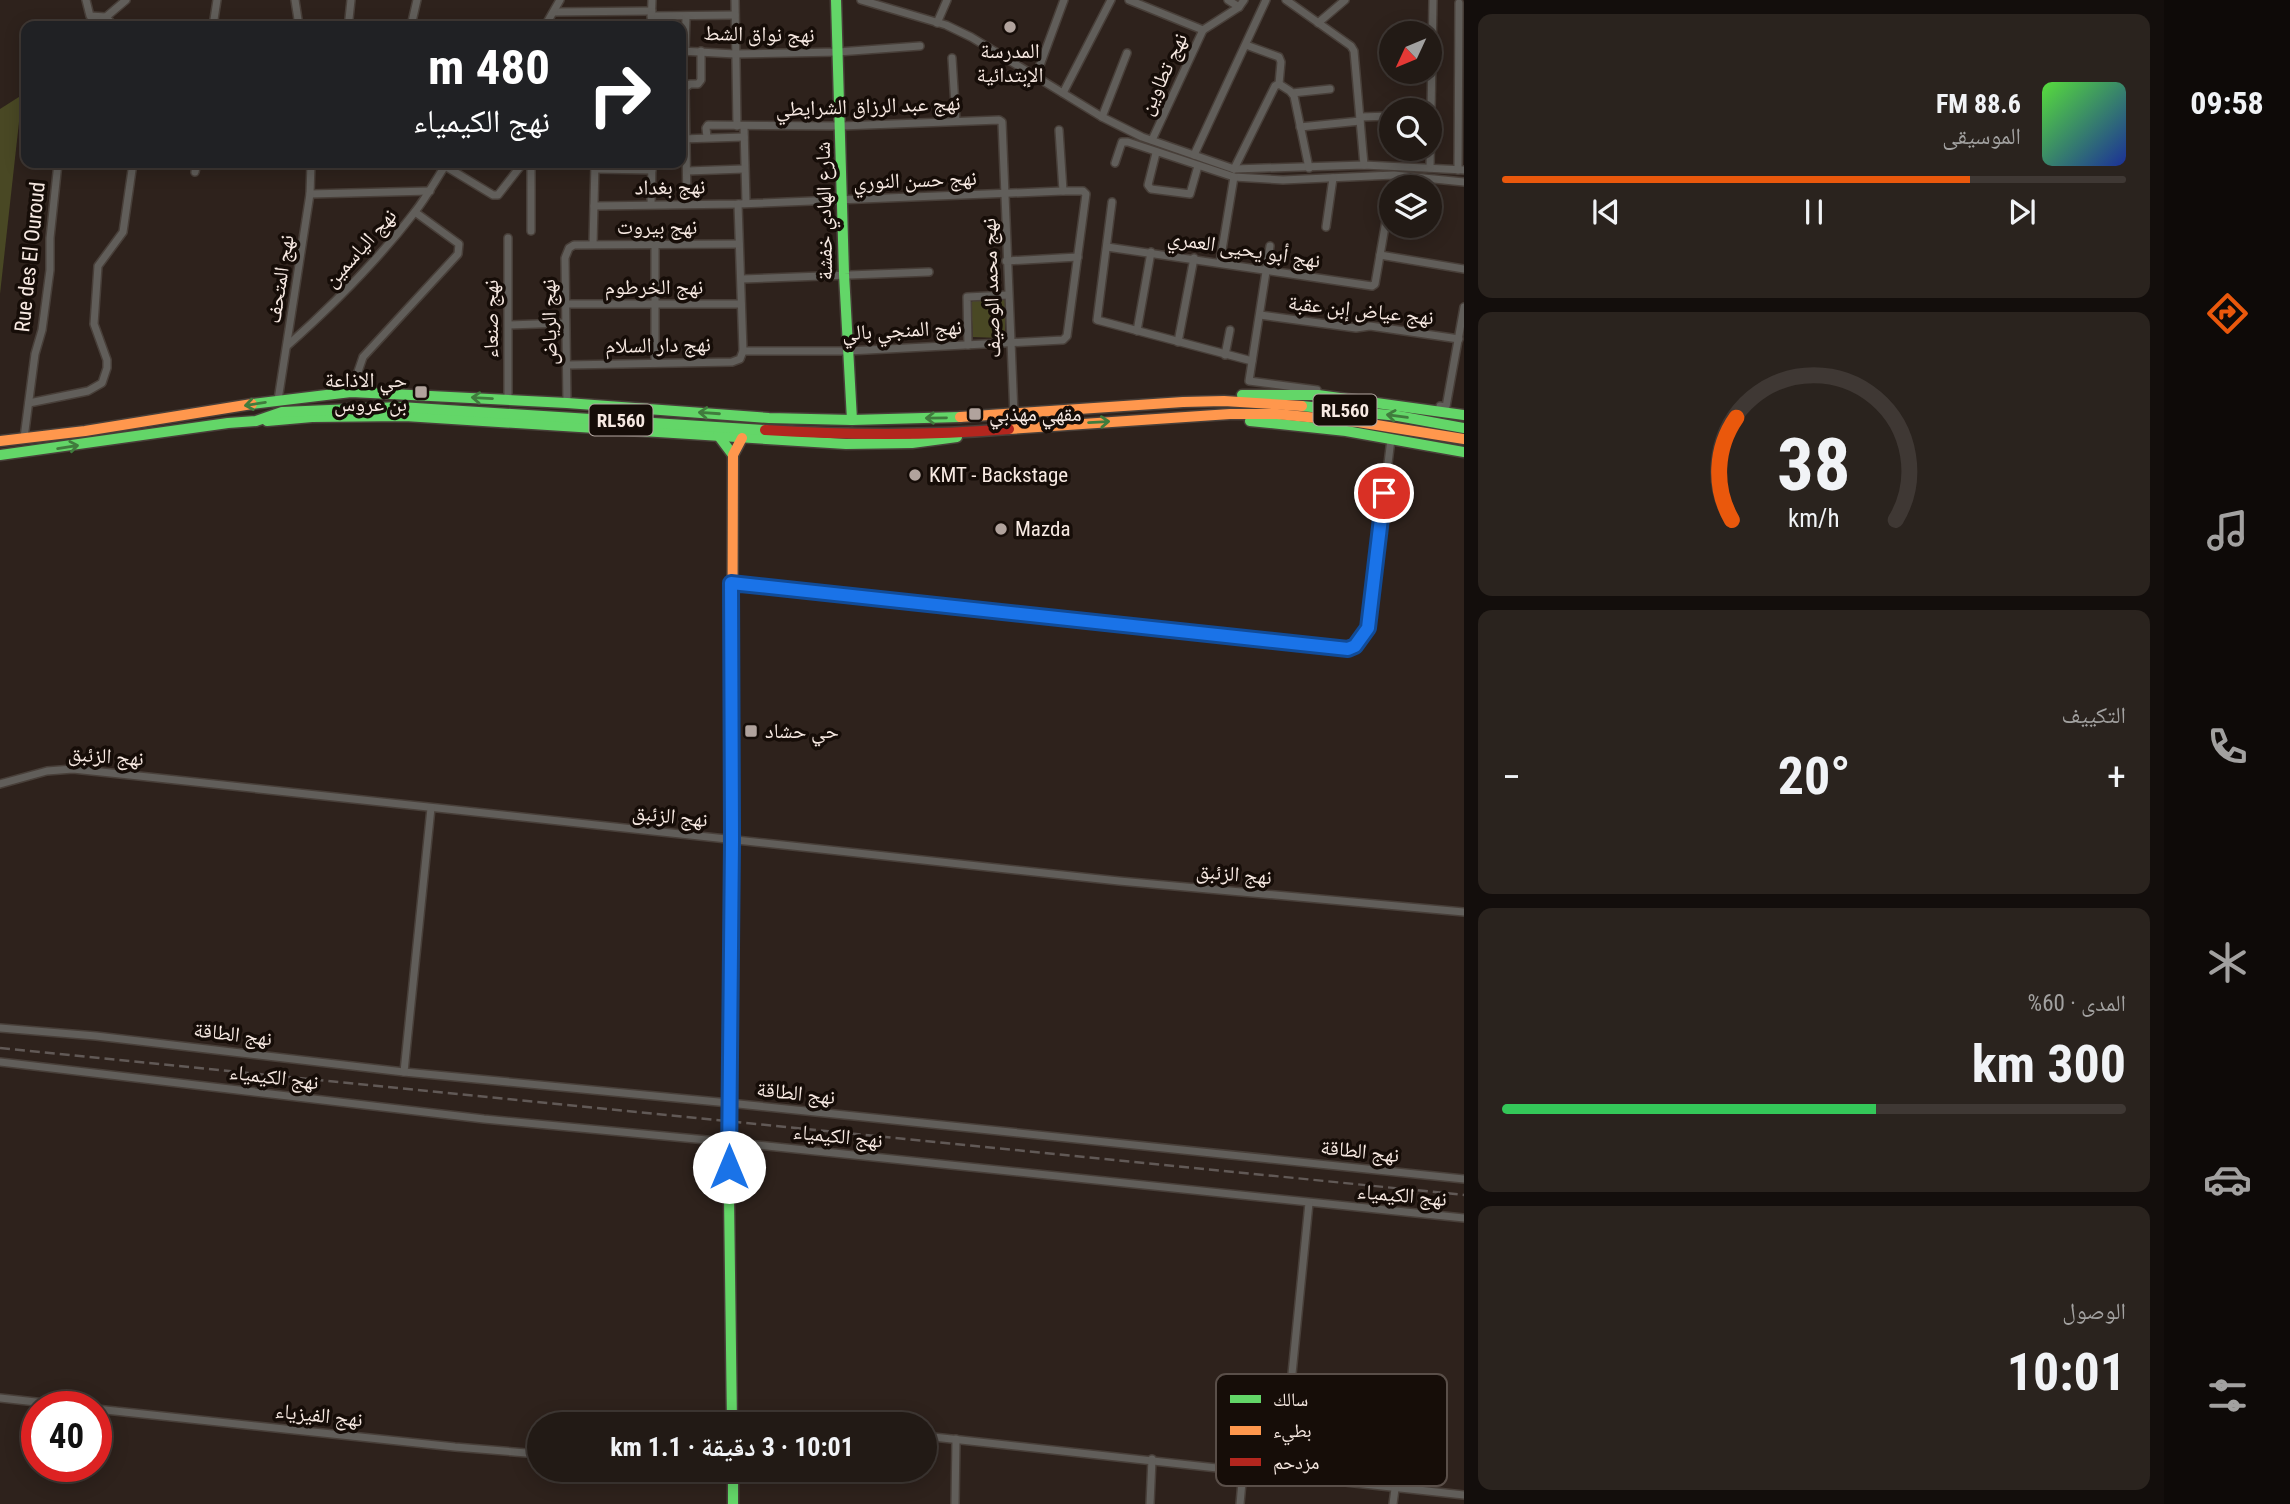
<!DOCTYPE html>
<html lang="ar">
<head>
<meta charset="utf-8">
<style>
  body { margin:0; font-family:"Roboto Condensed","Noto Naskh Arabic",sans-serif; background:#2a231e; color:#f1f3f6; direction:rtl; height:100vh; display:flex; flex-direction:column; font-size:26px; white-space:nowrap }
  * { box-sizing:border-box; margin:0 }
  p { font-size:23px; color:#a2a1a0 }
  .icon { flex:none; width:38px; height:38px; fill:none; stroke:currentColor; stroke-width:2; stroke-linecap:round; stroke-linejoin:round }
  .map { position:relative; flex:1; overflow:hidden; direction:ltr }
  .side { display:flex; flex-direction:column; gap:14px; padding:14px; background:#130e0c; width:700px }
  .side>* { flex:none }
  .banner { position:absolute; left:21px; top:21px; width:665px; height:147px; border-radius:14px; box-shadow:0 4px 18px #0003,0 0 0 2px #3f3834; direction:rtl; background:#202124; color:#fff; overflow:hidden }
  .needle { width:46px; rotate:226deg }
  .tools { position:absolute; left:1379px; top:21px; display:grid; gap:14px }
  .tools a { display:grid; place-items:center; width:63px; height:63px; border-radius:50%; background:#221a15; box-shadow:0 4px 18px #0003,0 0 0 2px #3f3834; font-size:35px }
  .speed { position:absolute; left:21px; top:1391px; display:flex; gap:14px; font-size:35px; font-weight:700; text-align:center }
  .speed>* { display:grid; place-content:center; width:91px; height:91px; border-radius:50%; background:#221a15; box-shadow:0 4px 18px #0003,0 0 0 2px #3f3834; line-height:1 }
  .speed .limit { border:10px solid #d22; background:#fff; color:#111 }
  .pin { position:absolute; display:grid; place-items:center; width:60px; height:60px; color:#fff; margin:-30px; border:4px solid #fff; border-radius:50%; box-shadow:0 2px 7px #0007 }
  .me { position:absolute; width:77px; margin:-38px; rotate:0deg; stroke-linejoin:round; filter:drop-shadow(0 0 5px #0008) }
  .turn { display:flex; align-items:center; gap:24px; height:147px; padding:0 21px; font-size:32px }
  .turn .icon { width:91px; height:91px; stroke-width:2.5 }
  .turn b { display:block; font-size:49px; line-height:60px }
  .big { font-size:52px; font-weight:700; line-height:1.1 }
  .side .widget { flex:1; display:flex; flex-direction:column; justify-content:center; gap:10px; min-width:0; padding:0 24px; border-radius:14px; background:#2a231e }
  .side .dial { align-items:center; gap:0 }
  .dial svg { height:182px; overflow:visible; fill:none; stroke:#3f3834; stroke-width:7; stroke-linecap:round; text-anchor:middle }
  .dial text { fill:#f1f3f6; stroke:none }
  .song { display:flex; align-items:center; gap:21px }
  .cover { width:84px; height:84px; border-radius:10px; background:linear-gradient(135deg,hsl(110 70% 55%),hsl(230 70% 35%)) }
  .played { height:7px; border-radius:4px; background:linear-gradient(90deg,#ea580c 75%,#3f3834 75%) }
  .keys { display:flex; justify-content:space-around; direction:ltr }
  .heat { display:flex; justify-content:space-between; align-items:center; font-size:38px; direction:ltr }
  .charge { height:10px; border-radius:5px; background:linear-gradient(90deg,#34c759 60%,#3f3834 0) }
  .trip { position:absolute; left:527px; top:1412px; width:410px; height:70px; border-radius:35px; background:#221a15; box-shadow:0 4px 18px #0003,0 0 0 2px #3f3834; font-weight:700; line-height:70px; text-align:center; direction:rtl }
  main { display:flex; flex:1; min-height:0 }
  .dock { display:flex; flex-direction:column; width:126px; justify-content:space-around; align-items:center; background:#0e0a08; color:#a2a1a0 }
  .dock .icon { width:49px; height:49px }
  .dock .on { color:#ea580c }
  .dock b { font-size:32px; color:#f1f3f6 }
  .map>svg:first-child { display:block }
  .green { fill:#494824 }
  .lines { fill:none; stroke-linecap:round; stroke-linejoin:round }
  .street-casing { stroke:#483f39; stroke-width:10 }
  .fast-casing { stroke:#483f39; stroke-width:13 }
  .slow-casing { stroke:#483f39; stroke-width:13 }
  .jam-casing { stroke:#483f39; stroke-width:13 }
  .street { stroke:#615e5a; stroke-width:7 }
  .fast { stroke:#63d668; stroke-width:10 }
  .slow { stroke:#ff974d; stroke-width:10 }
  .jam { stroke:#b3261e; stroke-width:10 }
  .rail { stroke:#615956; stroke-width:2.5; stroke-dasharray:10 5; stroke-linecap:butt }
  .oneway { stroke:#407c3d }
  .route-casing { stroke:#114b97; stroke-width:18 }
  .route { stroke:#1a73e8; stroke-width:12 }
  .poi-dot { fill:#b1a39d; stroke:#160d08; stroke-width:2.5 }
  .labels { text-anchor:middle; stroke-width:7; stroke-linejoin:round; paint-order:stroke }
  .shield { fill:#160d08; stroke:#b4a7a1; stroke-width:2 }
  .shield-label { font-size:19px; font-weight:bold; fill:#f7e9e2 }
  .street-label { font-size:21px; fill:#f7e9e2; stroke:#160d08 }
  .poi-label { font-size:21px; fill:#f7e9e2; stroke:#160d08; text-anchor:start }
  .key { fill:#160d08; stroke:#5a4f49; stroke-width:2 }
  .key-label { font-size:19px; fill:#f7e9e2 }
</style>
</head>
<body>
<main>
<nav class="dock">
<b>09:58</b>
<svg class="icon on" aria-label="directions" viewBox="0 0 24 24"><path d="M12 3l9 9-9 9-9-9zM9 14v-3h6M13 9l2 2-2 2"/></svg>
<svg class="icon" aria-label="music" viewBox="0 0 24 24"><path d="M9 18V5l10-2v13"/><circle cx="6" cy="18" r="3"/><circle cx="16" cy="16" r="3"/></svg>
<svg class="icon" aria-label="phone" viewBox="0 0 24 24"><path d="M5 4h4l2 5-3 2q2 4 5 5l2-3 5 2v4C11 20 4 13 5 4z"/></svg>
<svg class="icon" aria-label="climate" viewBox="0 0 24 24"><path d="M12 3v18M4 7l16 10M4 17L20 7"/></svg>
<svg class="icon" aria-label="car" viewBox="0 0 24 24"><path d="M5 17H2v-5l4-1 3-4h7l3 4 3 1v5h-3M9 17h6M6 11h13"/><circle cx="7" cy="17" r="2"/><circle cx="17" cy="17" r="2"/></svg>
<svg class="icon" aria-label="filters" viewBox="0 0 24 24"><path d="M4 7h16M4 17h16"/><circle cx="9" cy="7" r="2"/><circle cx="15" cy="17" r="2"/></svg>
</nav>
<section class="side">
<div class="widget">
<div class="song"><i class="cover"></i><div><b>88.6 FM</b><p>الموسيقى</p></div></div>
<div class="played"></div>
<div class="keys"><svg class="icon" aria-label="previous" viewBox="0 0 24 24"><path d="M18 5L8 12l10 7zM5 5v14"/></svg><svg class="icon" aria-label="pause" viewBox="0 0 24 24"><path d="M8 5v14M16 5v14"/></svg><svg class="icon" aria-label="next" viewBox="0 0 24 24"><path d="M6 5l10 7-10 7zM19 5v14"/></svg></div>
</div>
<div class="widget dial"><svg viewBox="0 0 100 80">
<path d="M14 69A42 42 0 1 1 86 69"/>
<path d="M14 69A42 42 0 0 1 16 24" stroke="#ea580c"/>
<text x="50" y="56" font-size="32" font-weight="700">38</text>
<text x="50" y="72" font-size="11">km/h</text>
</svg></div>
<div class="widget"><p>التكييف</p>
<div class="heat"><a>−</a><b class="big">20°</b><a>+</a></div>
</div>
<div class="widget"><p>المدى · 60%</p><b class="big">300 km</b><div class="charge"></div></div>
<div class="widget"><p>الوصول</p><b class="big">10:01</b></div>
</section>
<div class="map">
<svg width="1464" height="1504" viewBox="0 0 1464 1504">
  <rect width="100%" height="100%" fill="#2e221c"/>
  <g class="green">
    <path d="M22,95L0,294V109Z"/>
    <path d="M975,299L1005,300V331L1000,338L973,337L971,303Z"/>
  </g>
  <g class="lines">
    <g class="street-casing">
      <g id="street">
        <path d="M86,0L90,16L106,17L114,26"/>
        <path d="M295,0L299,26"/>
        <path d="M735,0L737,126"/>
        <path d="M861,0L946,25L971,37L1102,117L1142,137L1234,169L1364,165L1464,170"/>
        <path d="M1129,0L1203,30"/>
        <path d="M1228,0L1239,7"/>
        <path d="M1286,0L1351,46L1354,51L1364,165"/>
        <path d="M555,12L652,11"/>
        <path d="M651,16L735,15"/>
        <path d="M349,19L351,0"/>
        <path d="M937,23L947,0"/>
        <path d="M1318,23L1345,0"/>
        <path d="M91,26L106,17L126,0"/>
        <path d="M213,26L217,0"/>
        <path d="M411,26L417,0"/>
        <path d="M545,26L560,0"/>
        <path d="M651,26L652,0"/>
        <path d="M1419,33L1431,32"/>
        <path d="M1246,45L1279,57L1281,62L1279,84"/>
        <path d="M685,50L686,17"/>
        <path d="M681,51L735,54L838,52L920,46"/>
        <path d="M952,58L956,121"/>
        <path d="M1036,76L1064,0"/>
        <path d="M1063,93L1111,0"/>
        <path d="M1292,93L1330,89"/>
        <path d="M1102,117L1127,53"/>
        <path d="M1360,117L1391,116"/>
        <path d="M744,127L746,203"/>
        <path d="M1300,127L1360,121"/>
        <path d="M1059,130L1063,191"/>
        <path d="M707,137L706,128L708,125L841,126L999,120L1002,122L1014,415"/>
        <path d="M681,139L744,137"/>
        <path d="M1152,140L1203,30L1239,7L1244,0"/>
        <path d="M1156,153L1148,185L1151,189L1190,194L1198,166"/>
        <path d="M1194,155L1266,0"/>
        <path d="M440,163L493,195H498L523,163"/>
        <path d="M1115,163L1122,142H1128L1234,177L1283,180L1394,175L1464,182"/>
        <path d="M1430,168L1433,0"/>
        <path d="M595,169L652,170"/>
        <path d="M1234,169L1275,86L1279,84L1290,91L1294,96L1309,168"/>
        <path d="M1458,170L1459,3"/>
        <path d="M687,171L744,169"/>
        <path d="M195,172L197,163"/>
        <path d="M310,194L430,191"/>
        <path d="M1112,202L1097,320L1252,361"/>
        <path d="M651,204L652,163"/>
        <path d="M687,204L685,88L690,84H698L701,80V51"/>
        <path d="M594,206L738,204L1063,191H1083L1086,194L1067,336L1063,340L848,351H743"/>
        <path d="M1326,227L1333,178"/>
        <path d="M531,231V163"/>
        <path d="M593,244L595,163"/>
        <path d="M655,246V363"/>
        <path d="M1270,246L1249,381L1317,390"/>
        <path d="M1107,247L1372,286L1375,284L1391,192"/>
        <path d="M1380,255L1464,269"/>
        <path d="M1006,261L1078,257"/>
        <path d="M1220,262L1234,177"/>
        <path d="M742,279L929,272"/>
        <path d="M566,304H741"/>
        <path d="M1260,315L1356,328L1370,326L1459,339"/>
        <path d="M509,325L565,323"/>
        <path d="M1137,331L1151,252"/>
        <path d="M1178,342L1194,258"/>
        <path d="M968,345L967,297L1008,295"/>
        <path d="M287,346C333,305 377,261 414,213C427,197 436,179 447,163"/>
        <path d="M1225,355L1230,330"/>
        <path d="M567,365L732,362L740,359L743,351L738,204"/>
        <path d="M351,392L363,357L458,254L459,244L415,212"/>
        <path d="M278,400L310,194L311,163"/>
        <path d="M508,400V238"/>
        <path d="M29,403L88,391L102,383L107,368V360L94,324L98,266L123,232L133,163"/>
        <path d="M567,403L565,258L569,248L574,245L739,244"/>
        <path d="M1440,406L1446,407L1464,307"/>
        <path d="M24,438L35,354L42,330L50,270V238L58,163"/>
        <path d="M731,583L1348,649L1355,646L1368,628L1391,439"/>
        <path d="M0,784L47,771L73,769L1119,881L1464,912"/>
        <path d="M0,1028L96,1036L404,1072L729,1103L1464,1179"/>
        <path d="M0,1062L484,1119L728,1142L1464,1218"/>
        <path d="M404,1072L431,808"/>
        <path d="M0,1398L81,1407"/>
        <path d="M96,1409L455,1447L539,1454"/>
        <path d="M732,1416L817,1424"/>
        <path d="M924,1436L1464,1495"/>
        <path d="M1282,1474L1309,1203"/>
        <path d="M955,1504L956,1439"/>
        <path d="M1150,1504L1152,1459"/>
        <path d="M1240,1504L1243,1471"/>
        <path d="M1393,1504L1395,1489"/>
      </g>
    </g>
    <g class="fast-casing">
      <g id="fast">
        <path d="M836,0L844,274L852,420"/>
        <path d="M1242,395H1318L1464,415"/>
        <path d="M252,404L351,392L567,403L769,418L852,420L960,417"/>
        <path d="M1302,406L1398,416L1464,428"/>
        <path d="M267,421L312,417L405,416L846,444L912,443L957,437"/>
        <path d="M1250,421L1346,431L1464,452"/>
        <path d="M718,435L733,455"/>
        <path d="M0,455L228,423L256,421L282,412L400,407L765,430"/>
        <path d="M732,1424L728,1122L732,744"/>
        <path d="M733,1470V1504"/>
      </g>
    </g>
    <g class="slow-casing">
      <g id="slow">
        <path d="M960,417L1183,402L1224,401L1302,406"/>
        <path d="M1009,429L1230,414H1277L1358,422L1464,439"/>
        <path d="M0,441L85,431L252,404"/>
        <path d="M732,744L733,455L742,438"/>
      </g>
    </g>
    <g class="jam-casing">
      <path id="jam" d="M765,430C846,435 927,436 1009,429"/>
    </g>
    <use href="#street" class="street"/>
    <use href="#fast" class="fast"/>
    <use href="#slow" class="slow"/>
    <use href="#jam" class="jam"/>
    <path class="rail" d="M0,1048L1464,1195"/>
  </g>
  <defs><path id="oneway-shaft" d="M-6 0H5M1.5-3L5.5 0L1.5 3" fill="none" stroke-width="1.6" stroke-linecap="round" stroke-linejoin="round" transform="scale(1.75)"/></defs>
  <g class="oneway">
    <use href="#oneway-shaft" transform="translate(482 398) rotate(-177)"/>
    <use href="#oneway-shaft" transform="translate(255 404) rotate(171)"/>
    <use href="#oneway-shaft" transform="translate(709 413) rotate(-176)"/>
    <use href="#oneway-shaft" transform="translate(1397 416) rotate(-172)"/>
    <use href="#oneway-shaft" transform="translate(936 418) rotate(179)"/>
    <use href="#oneway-shaft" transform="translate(1099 422) rotate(-3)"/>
    <use href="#oneway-shaft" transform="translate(68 447) rotate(-9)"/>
  </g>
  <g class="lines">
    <g class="route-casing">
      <path id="route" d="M729,1167L732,840L731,583L1348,649L1355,646L1368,628L1384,493"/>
    </g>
    <use href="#route" class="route"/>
  </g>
  <g class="poi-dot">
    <circle cx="1010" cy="27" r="7"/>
    <rect x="414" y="385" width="14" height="14" rx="3.5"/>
    <rect x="968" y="407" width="14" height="14" rx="3.5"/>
    <circle cx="915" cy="475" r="7"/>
    <circle cx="1001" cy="529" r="7"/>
    <rect x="744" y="724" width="14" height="14" rx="3.5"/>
  </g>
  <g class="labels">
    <g class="shield">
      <rect x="1313.5" y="394.5" width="63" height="31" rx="5"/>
      <rect x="589.5" y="404.5" width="63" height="31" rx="5"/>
    </g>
    <g class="shield-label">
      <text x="1345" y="417">RL560</text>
      <text x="621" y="427">RL560</text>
    </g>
    <g class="street-label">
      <text transform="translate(759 34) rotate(1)" y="7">نهج نواق الشط</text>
      <text transform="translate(1163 74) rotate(-65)" y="7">نهج تطاوين</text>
      <text transform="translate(868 106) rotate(-2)" y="7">نهج عبد الرزاق الشرايطي</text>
      <text transform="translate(915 180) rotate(-2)" y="7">نهج حسن النوري</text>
      <text transform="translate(670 187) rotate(-1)" y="7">نهج بغداد</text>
      <text transform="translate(824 211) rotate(-91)" y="7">شارع الهادي خفشة</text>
      <text x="657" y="234">نهج بيروت</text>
      <text transform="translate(360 248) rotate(-48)" y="7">نهج الياسمين</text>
      <text transform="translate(1244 249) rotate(9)" y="7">نهج أبو يحيى العمري</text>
      <text transform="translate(30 257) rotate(-84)" y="7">Rue des El Ouroud</text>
      <text transform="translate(280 279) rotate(-81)" y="7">نهج المتحف</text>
      <text x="654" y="294">نهج الخرطوم</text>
      <text transform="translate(991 288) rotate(-92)" y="7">نهج محمد الوصيف</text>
      <text transform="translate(1361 310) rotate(6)" y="7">نهج عياض إبن عقبة</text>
      <text transform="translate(491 319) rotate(-90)" y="7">نهج صنعاء</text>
      <text transform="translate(549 322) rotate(-91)" y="7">نهج الرياض</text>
      <text transform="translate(902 330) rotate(-3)" y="7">نهج المنجي بالي</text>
      <text transform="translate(658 345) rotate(-1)" y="7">نهج دار السلام</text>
      <text transform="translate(106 756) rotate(4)" y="7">نهج الزئبق</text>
      <text transform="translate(670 816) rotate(6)" y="7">نهج الزئبق</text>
      <text transform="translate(1234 874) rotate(5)" y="7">نهج الزئبق</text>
      <text transform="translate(233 1034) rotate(7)" y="7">نهج الطاقة</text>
      <text transform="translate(274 1077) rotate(7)" y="7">نهج الكيمياء</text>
      <text transform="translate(796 1093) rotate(6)" y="7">نهج الطاقة</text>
      <text transform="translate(838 1136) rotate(6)" y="7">نهج الكيمياء</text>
      <text transform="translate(1360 1151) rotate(6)" y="7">نهج الطاقة</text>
      <text transform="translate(1402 1195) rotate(5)" y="7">نهج الكيمياء</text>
      <text transform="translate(319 1415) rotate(6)" y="7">نهج الفيزياء</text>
    </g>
    <g class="poi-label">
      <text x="1010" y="58" text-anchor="middle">المدرسة<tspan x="1010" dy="24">الإبتدائية</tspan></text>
      <text x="407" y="387" text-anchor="end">حي الاذاعة<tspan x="407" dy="24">بن عروس</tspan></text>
      <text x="989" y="421">مقهي مهذبي</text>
      <text x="929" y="482">KMT - Backstage</text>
      <text x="1015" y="536">Mazda</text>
      <text x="765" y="738">حي حشاد</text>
    </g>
  </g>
  <rect x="1216" y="1374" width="231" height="112" rx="10" class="key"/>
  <rect x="1230" y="1395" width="31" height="8" fill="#63d668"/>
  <rect x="1230" y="1426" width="31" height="9" fill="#ff974d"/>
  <rect x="1230" y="1458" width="31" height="8" fill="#b3261e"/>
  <g class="key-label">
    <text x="1273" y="1406">سالك</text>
    <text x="1273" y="1437">بطيء</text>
    <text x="1273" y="1469">مزدحم</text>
  </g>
</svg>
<div class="tools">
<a><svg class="needle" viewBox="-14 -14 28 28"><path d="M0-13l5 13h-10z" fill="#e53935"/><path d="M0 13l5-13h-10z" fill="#a2a1a0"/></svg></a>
<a><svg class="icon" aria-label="search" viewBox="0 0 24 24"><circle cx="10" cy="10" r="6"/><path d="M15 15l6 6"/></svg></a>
<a><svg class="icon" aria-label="layers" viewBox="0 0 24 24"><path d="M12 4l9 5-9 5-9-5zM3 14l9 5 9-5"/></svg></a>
</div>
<div class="speed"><div class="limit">40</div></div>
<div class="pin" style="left:1384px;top:493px;background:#d93025"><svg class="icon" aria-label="arrive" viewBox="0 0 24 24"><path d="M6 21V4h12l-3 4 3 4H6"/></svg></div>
<svg class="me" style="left:729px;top:1167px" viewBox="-20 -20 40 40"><circle r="19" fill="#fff"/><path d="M0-13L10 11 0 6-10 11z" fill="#1a73e8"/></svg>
<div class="trip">10:01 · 3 دقيقة · 1.1 km</div>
<div class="banner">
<div class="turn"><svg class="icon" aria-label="right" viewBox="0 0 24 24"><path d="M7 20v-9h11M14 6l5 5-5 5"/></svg><div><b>480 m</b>نهج الكيمياء</div></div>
</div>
</div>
</main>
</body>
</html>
